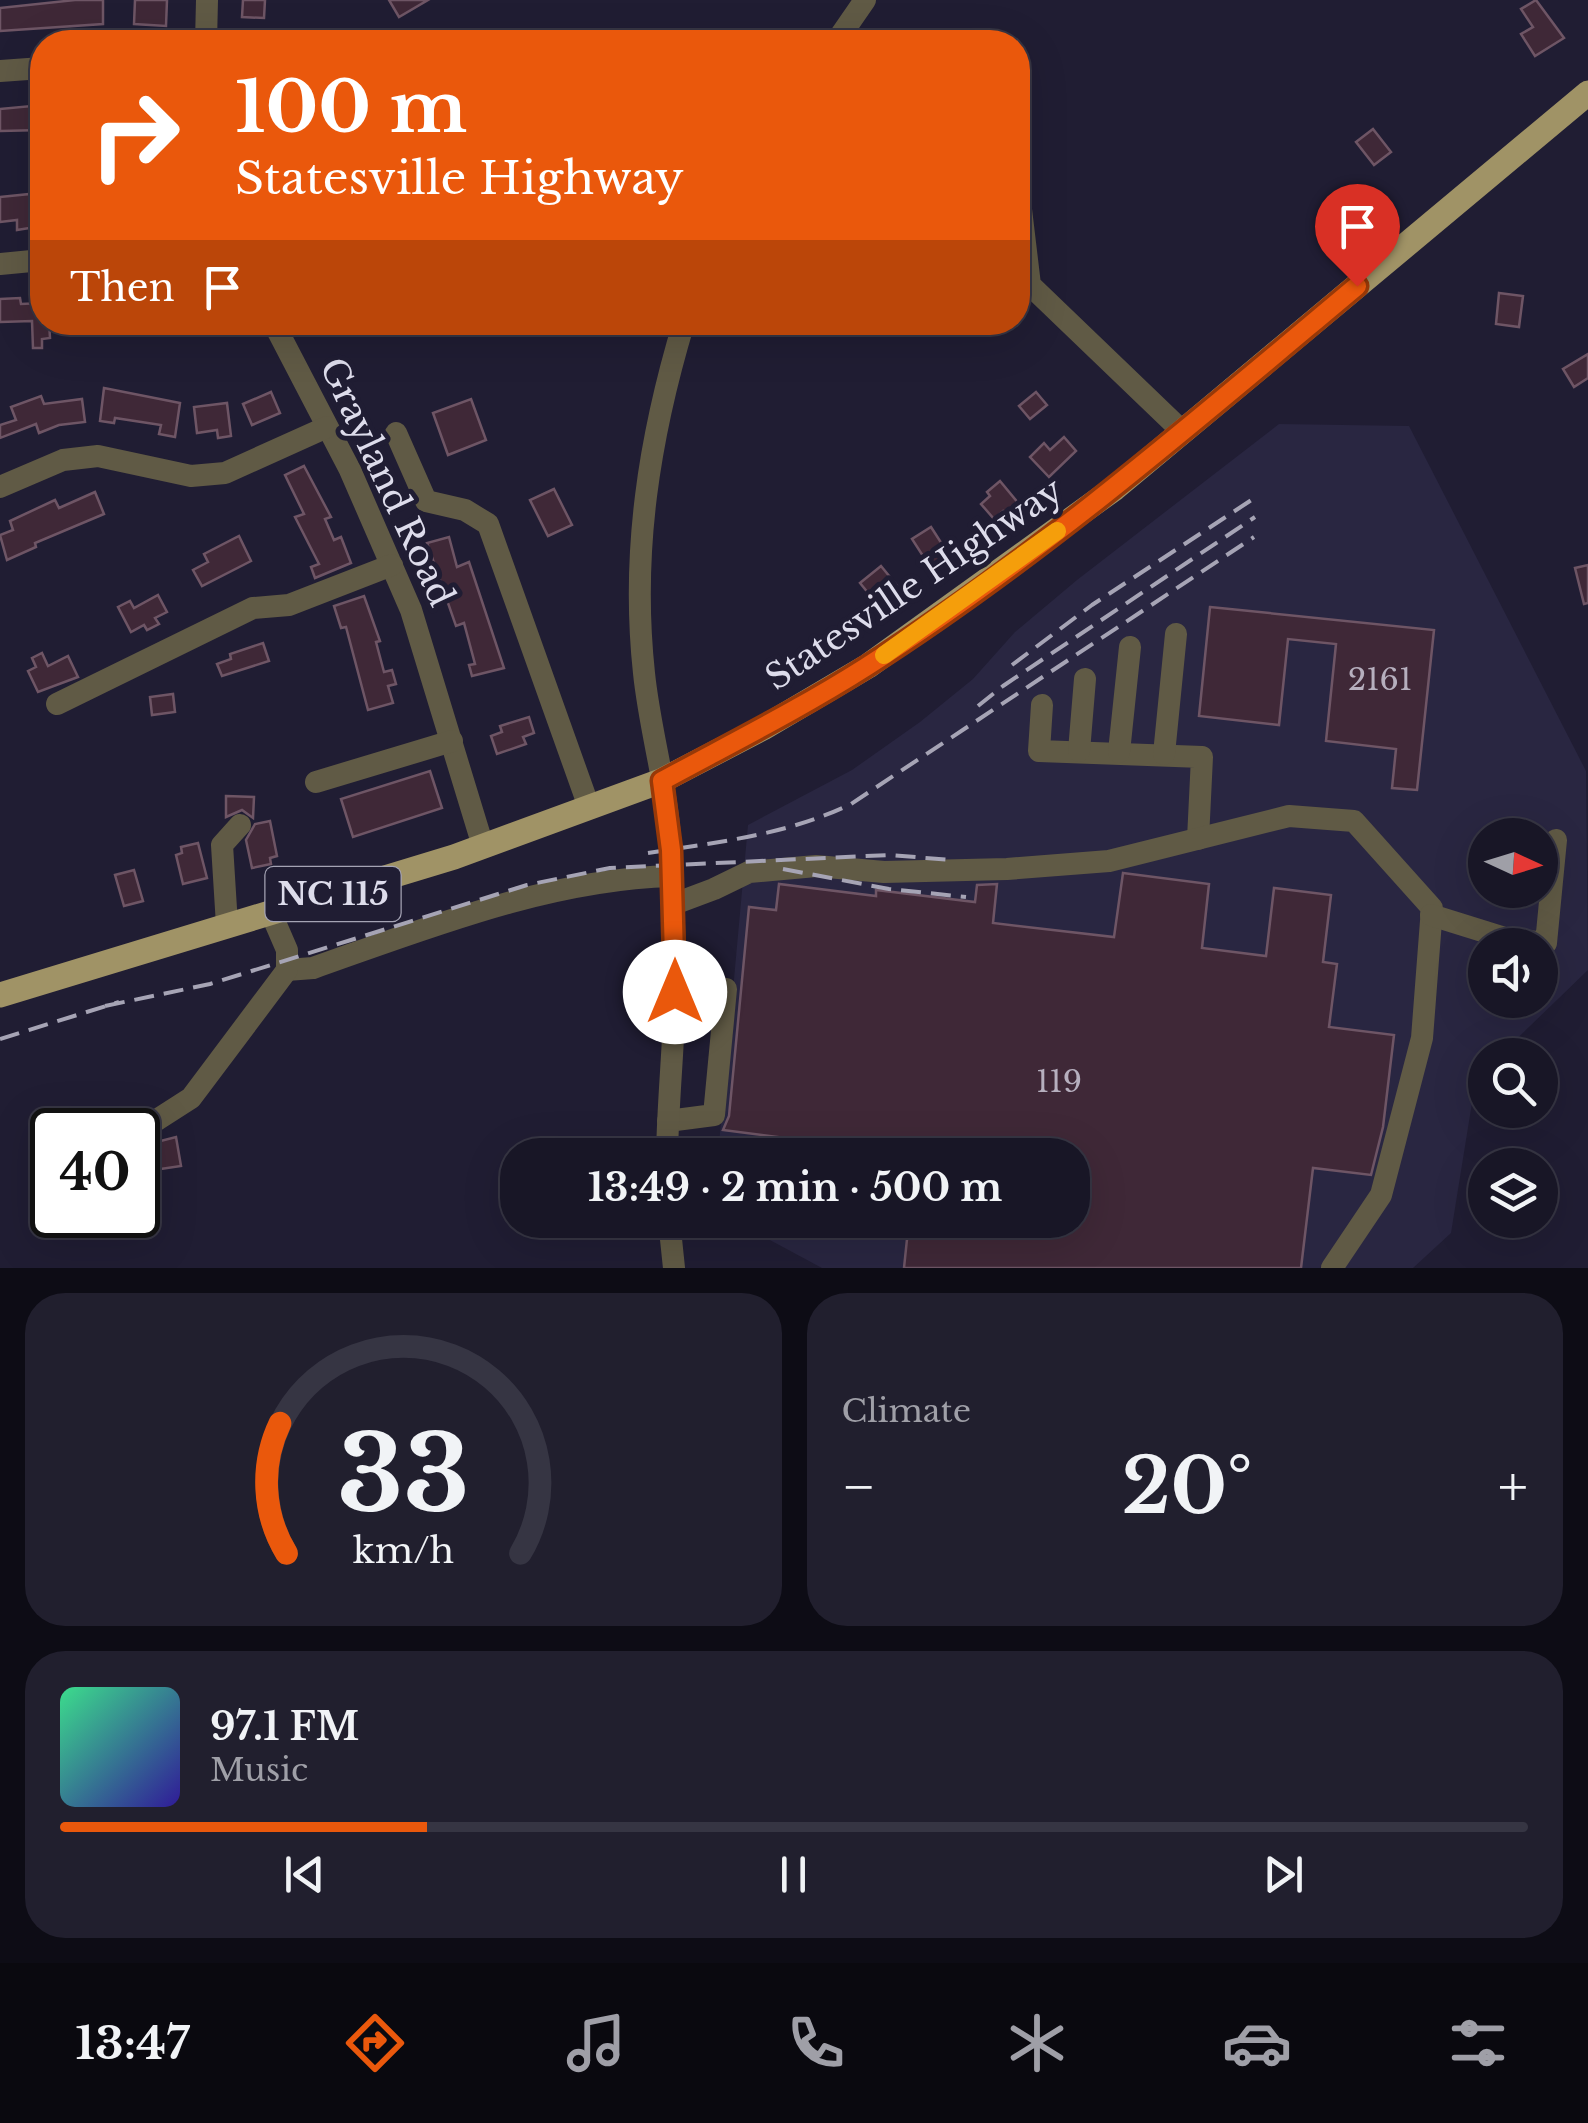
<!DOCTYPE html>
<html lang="en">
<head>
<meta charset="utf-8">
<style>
  body { margin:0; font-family:"Libre Baskerville",serif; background:#211f2e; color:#f1f3f6; height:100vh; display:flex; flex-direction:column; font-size:38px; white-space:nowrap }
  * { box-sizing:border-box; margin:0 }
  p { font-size:32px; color:#9f9fa7 }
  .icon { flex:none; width:55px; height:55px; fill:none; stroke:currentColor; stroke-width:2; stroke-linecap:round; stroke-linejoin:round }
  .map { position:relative; height:1268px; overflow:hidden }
  .side { display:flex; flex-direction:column; gap:25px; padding:25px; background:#0d0c15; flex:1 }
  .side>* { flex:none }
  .guide { position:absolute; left:30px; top:30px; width:1000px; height:305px; border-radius:40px; box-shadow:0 10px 40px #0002,0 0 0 2px #363543; background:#ea580c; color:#fff; overflow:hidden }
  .needle { width:65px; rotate:94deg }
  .buttons { position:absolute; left:1468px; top:818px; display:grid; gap:20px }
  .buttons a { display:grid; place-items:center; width:90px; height:90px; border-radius:50%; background:#181626; box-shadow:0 10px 40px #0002,0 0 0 2px #363543; font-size:50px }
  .speed { position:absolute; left:30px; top:1108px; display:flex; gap:20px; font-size:50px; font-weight:700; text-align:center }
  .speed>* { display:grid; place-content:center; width:130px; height:130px; border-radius:50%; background:#181626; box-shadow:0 10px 40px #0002,0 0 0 2px #363543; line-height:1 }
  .speed .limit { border:5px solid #111; border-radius:15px; background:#fff; color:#111 }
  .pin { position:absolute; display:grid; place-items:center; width:85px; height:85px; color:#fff; margin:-102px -42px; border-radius:50% 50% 50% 0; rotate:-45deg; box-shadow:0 0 10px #0007 }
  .pin .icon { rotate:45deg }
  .me { position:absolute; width:110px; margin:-55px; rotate:0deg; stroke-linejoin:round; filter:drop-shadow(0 0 8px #0008) }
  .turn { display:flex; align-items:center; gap:35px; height:210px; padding:0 40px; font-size:45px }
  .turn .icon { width:130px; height:130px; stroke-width:2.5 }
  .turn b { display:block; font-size:70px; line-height:85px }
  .then { display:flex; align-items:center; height:95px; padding:0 40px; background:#0003; gap:20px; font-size:38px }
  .big { font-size:75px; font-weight:700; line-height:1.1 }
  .side .card { flex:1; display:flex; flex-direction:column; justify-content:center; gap:15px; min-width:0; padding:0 35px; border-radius:40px; background:#211f2e }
  .side .dial { align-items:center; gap:0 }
  .dial svg { height:260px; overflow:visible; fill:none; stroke:#363543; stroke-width:7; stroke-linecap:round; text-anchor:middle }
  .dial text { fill:#f1f3f6; stroke:none }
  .song { display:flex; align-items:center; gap:30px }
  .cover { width:120px; height:120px; border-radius:15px; background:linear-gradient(135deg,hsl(150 70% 55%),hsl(250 70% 35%)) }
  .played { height:10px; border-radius:5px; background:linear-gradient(90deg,#ea580c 25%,#363543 25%) }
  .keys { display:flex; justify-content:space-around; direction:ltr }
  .heat { display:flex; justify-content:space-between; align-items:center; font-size:55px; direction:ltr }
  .side .tiles { flex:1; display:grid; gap:25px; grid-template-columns:1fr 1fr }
  .card:last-child { grid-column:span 2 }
  .trip { position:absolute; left:500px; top:1138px; width:590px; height:100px; border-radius:40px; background:#181626; box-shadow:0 10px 40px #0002,0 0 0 2px #363543; font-weight:700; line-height:100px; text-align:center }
  .tabs { display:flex; height:160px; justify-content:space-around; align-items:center; background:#0a090f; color:#9f9fa7 }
  .tabs .icon { width:70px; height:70px }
  .tabs .active { color:#ea580c }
  .tabs b { font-size:45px; color:#f1f3f6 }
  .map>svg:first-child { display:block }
  .built { fill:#292641; fill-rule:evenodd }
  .building { fill:#3f2837; stroke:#6e5565; stroke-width:2.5 }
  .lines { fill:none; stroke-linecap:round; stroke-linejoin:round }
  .minor { stroke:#605a45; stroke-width:22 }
  .major { stroke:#a09366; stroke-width:25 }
  .rail { stroke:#a6a4b5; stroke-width:4; stroke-dasharray:20 10; stroke-linecap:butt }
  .route-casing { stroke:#983908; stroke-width:25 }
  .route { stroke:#ea580c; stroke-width:18 }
  .slow { stroke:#f59e0b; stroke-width:18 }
  .labels { text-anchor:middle; stroke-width:10; stroke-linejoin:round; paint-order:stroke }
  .number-label { font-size:30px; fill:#b6afbe }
  .shield { fill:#201d33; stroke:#a4a3b4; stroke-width:2.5 }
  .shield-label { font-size:32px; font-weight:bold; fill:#dddceb }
  .street-label { font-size:35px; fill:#dddceb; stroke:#201d33 }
</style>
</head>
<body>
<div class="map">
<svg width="1588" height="1268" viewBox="0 0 1588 1268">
  <rect width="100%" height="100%" fill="#201d33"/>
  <path class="built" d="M1279,424L1409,426L1586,771L1588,970L1500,1055H1485V1069L1476,1078L1451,1233L1413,1268H822L733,1220H1072V1155H718L748,825L852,770L920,722L973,679L1015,632L1077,580ZM1485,835H1540V890H1485ZM1485,945H1540V1000H1485Z"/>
  <g class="building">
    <path d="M75,0H103V24L0,31V8Z"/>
    <path d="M135,0H167L166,26L134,24Z"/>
    <path d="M243,0H265L264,18L242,17Z"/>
    <path d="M389,0H428L399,17Z"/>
    <path d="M1536,0L1564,38L1535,56L1521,34L1533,27L1521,9Z"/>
    <path d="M42,105V130L0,131V109Z"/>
    <path d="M1373,129L1391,152L1374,165L1356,142Z"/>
    <path d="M30,194V198L42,196V226L17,230V220L0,222V197Z"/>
    <path d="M1499,293L1523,296L1519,327L1496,324Z"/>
    <path d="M20,298L21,304L42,303V322H49L50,338L42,339V348H33L32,321L0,322V299Z"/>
    <path d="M1588,354V378L1574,387L1563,369Z"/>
    <path d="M104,388L180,403L175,437L159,434L161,425L115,418L114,423L100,421Z"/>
    <path d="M271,392L280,413L252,425L243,404Z"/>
    <path d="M1036,392L1047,405L1030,419L1019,406Z"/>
    <path d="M41,396L44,404L82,399L85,422L59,425L39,433L36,424L0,438V425L16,420L11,407Z"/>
    <path d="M471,399L486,440L448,455L433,413Z"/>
    <path d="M227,403L231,436L218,438L217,430L197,433L194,407Z"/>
    <path d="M1064,437L1076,451L1049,477L1030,457L1044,443L1050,450Z"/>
    <path d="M304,466L331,517L325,519L334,540L341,537L351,563L315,578L311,567L319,564L295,517L304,514L285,475Z"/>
    <path d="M1000,481L1019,504L1006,515L1003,511L994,519L981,504L990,496L987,492Z"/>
    <path d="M554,489L572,525L548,536L530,500Z"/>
    <path d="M95,492L104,514L35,543L36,547L7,560L0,535L13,530L10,521L55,500L59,508Z"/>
    <path d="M931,527L951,558L932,570L912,539Z"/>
    <path d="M239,536L251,561L202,586L193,570L208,562L204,554Z"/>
    <path d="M449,537L457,567L469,562L504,668L472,676L469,665L475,664L464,623L456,626L427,543Z"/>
    <path d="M1588,565V603L1584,604L1575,568Z"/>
    <path d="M881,566L899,588L878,605L860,583Z"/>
    <path d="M158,595L167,612L155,618L159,624L147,630L144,625L131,632L118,607L130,601L134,608Z"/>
    <path d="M364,596L380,641L376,642L384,672L392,670L396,684L388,686L393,703L368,710L346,627L341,628L334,606Z"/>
    <path d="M1210,607L1434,630L1417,790L1392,788L1396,749L1326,741L1336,644L1288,639L1279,725L1199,716Z"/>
    <path d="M263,643L269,661L222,676L217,664L231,659L230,654Z"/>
    <path d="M42,653L48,666L68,656L78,677L38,692L28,671L36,667L32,658Z"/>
    <path d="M173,694L175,712L152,715L150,697Z"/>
    <path d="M529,717L534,733L523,737L526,744L497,754L491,736L502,732L500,726Z"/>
    <path d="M430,771L442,808L353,837L341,799Z"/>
    <path d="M226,796L254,797L253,818L242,810L226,817Z"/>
    <path d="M270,821L277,856L270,858L271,864L252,868L246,840L255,824Z"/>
    <path d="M198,843L207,878L183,884L176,855L182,853L181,847Z"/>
    <path d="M134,870L143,901L124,906L115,875Z"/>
    <path d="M1123,873L1209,884L1202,948L1266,956L1274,888L1331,895L1323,962L1337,964L1329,1027L1394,1035L1383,1127L1371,1175L1313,1168L1301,1268H904L909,1220H1072V1155H917L723,1130L729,1116L749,907L776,910L779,884L876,896V890L975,902L977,885L997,884L993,923L1114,937Z"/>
    <path d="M176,1137L181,1166L140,1172L138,1154H142L141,1146Z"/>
    <path d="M823,1220H876L875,1233L823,1228Z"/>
  </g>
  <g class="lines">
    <g class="minor">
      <path d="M206,42L207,0"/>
      <path d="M325,42L334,41"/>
      <path d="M836,42L865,0"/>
      <path d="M0,71L42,68"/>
      <path d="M1018,184L1030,285L1183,432"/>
      <path d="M0,264L42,260"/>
      <path d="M273,322L350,470L411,610L483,846"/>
      <path d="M396,433L426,501L465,510L488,524L589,807"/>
      <path d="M0,487L63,460L98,456L191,476L225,473L327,427"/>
      <path d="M57,704L253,608L289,605L392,565"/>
      <path d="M1042,705L1039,751L1202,757L1198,839"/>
      <path d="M1079,751L1085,679"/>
      <path d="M1119,752L1130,647"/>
      <path d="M1164,754L1176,634"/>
      <path d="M316,782L452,741"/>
      <path d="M674,904L714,889L749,872L816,866L884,872L1007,869L1109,861L1289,816L1354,821L1432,908L1422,1038L1381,1195L1332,1268"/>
      <path d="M1431,915L1508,939L1546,943L1556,840"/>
      <path d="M227,925L222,845L240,825"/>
      <path d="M287,970L313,968C427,928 550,879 672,876"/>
      <path d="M668,1121L714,1115L726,989L675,992"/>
      <path d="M138,1132L191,1098L287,970V950L271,913"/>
      <path d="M667,1155C668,1099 674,1044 675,989C676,943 672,898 671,853C669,792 650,733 644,673C631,553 649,438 684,322"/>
      <path d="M669,1220L674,1268"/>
    </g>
    <path class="major" d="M0,995L454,857L661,781L763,728L868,666L1115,488L1588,93"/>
    <g class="rail">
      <path d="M1012,665L1092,605L1259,495"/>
      <path d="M978,706L1003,686L1255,517"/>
      <path d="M648,853C718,842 787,835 851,804L1254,537"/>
      <path d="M783,869L889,889L966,897"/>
      <path d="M105,1006L210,984L527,885L610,868L889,855L952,860"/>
      <path d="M0,1039L119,1002"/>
    </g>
  </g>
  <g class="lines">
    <g class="route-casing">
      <path id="route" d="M675,992L671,850L662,781C730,744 800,709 866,667C1041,555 1198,419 1357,286"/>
    </g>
    <use href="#route" class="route"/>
    <path class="slow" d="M884,655L1057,531"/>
  </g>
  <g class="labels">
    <g class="number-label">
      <text x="1380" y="690">2161</text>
      <text x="1059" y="1092">119</text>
    </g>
    <rect class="shield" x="265.5" y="867" width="135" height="54" rx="8"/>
    <g class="shield-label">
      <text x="333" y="905">NC 115</text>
    </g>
    <g class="street-label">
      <text transform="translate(387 482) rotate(65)" y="12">Grayland Road</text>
      <text transform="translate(914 584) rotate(-34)" y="12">Statesville Highway</text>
    </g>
  </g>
</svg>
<div class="buttons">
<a><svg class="needle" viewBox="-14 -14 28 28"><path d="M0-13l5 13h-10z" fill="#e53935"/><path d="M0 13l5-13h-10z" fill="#9f9fa7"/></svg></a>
<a><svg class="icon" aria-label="sound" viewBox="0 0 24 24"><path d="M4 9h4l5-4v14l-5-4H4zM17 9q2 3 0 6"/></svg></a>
<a><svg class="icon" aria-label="search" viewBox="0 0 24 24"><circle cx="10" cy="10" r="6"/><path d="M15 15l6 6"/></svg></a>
<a><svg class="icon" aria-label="layers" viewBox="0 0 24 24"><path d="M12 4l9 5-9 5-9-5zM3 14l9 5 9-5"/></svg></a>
</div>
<div class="speed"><div class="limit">40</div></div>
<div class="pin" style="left:1357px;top:286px;background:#d93025"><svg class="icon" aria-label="arrive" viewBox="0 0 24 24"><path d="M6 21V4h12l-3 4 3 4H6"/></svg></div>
<svg class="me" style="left:675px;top:992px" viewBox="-20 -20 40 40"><circle r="19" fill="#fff"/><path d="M0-13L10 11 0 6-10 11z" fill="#ea580c"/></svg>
<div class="trip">13:49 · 2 min · 500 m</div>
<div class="guide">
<div class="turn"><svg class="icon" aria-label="right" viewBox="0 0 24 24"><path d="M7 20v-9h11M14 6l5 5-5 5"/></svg><div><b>100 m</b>Statesville Highway</div></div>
<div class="then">Then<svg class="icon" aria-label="arrive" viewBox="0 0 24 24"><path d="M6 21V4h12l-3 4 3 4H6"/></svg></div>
</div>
</div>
<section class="side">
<div class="tiles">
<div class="card dial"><svg viewBox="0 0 100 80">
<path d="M14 69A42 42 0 1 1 86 69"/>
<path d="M14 69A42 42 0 0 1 12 29" stroke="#ea580c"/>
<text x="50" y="56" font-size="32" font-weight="700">33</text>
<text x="50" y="72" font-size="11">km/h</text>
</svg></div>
<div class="card"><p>Climate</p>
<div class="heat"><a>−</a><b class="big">20°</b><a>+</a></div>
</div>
<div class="card">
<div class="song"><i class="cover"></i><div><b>97.1 FM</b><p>Music</p></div></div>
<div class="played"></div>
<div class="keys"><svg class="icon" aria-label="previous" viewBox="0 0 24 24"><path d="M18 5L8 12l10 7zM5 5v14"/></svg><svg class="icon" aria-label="pause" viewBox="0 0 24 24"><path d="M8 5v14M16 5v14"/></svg><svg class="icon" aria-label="next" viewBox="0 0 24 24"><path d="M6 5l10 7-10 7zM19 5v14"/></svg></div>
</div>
</div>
</section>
<nav class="tabs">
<b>13:47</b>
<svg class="icon active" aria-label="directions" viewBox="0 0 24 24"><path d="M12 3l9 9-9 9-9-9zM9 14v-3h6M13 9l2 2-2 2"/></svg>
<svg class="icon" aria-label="music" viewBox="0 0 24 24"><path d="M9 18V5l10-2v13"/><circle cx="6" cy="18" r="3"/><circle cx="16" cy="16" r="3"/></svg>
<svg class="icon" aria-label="phone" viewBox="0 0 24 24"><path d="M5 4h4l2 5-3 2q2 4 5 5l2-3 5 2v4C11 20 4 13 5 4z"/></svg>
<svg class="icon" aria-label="climate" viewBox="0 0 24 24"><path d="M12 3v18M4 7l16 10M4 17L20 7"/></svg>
<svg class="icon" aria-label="car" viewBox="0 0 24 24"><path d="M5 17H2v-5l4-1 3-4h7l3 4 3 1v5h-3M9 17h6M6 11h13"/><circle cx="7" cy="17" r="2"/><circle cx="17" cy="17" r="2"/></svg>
<svg class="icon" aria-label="filters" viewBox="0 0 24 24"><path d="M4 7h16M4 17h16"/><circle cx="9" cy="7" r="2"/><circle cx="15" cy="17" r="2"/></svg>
</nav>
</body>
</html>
